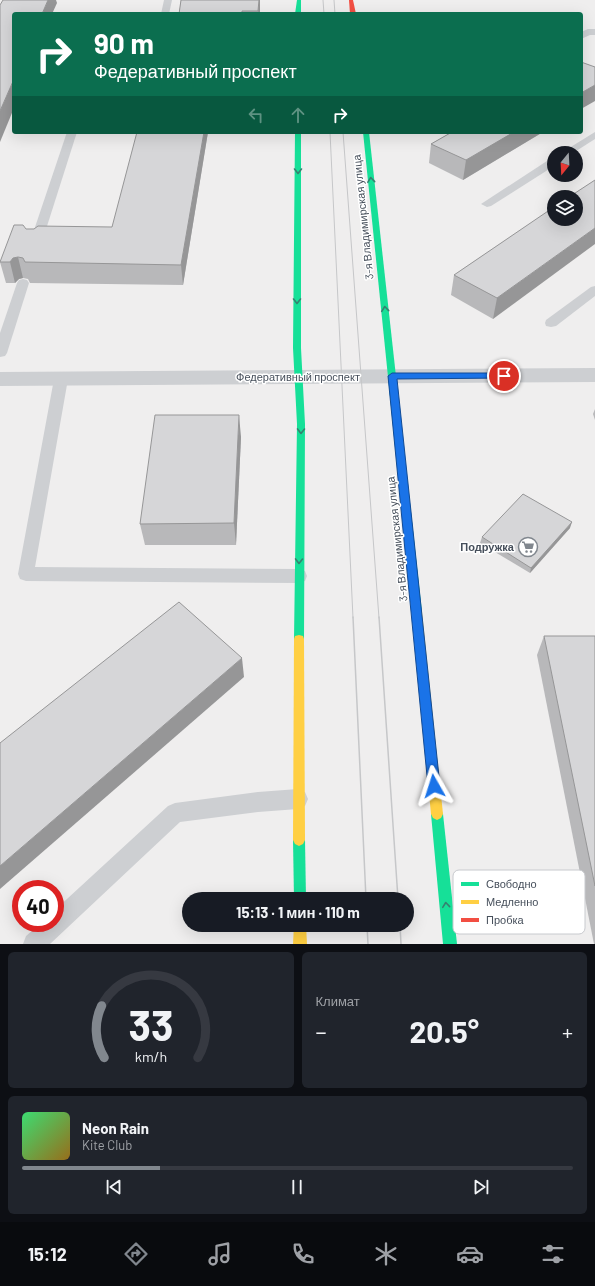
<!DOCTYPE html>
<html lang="ru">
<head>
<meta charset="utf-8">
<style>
  body { margin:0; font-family:Barlow,sans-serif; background:#20242c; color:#f1f3f6; height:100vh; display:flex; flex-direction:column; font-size:15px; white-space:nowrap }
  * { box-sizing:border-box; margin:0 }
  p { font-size:13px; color:#9ea1a6 }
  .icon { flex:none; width:22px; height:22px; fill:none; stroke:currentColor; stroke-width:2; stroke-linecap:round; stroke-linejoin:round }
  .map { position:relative; height:944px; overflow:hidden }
  .side { display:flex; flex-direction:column; gap:8px; padding:8px; background:#0d0f14; flex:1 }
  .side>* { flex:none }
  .hud { position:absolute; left:12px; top:12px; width:571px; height:122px; border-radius:4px; box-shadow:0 4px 16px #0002; background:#0b6e4f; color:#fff; overflow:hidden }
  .needle { width:26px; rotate:198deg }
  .tools { position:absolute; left:547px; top:146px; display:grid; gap:8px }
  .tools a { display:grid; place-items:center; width:36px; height:36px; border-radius:50%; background:#171b24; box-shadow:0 4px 16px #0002; font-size:20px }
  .speed { position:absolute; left:12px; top:880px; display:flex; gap:8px; font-size:20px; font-weight:700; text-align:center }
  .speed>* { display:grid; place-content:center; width:52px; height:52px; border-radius:50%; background:#171b24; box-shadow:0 4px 16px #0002; line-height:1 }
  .speed .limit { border:6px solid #d22; background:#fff; color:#111 }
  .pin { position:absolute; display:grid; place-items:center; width:34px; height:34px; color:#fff; margin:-17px; border:2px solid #fff; border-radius:50%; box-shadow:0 1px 4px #0007 }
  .me { position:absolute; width:44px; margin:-22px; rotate:354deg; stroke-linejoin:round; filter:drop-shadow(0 0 3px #0008) }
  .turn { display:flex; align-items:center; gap:14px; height:84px; padding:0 16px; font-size:18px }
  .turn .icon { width:52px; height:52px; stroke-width:2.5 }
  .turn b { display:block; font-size:28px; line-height:34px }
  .lanes { display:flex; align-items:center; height:38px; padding:0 16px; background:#0003; justify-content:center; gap:20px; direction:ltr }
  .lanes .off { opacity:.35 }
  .big { font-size:30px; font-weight:700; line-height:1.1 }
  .side .widget { flex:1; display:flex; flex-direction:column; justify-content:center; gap:6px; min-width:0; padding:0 14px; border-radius:6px; background:#20242c }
  .side .dial { align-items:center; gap:0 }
  .dial svg { height:104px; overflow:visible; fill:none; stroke:#363941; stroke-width:7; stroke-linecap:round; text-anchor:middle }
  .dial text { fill:#f1f3f6; stroke:none }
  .song { display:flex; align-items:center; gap:12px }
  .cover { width:48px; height:48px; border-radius:6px; background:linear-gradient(135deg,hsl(140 70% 55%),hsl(40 70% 35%)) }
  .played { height:4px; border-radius:2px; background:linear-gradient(90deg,#81878e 25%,#363941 25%) }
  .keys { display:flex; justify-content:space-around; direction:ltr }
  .heat { display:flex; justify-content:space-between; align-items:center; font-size:22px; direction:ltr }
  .side .tiles { flex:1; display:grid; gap:8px; grid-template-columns:1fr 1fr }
  .widget:last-child { grid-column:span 2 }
  .trip { position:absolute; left:182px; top:892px; width:232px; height:40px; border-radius:20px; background:#171b24; box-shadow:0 4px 16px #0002; font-weight:700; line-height:40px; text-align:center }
  .tab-bar { display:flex; height:64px; justify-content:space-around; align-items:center; background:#090b0e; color:#9ea1a6 }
  .tab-bar .icon { width:28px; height:28px }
  .tab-bar .on { color:#81878e }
  .tab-bar b { font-size:18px; color:#f1f3f6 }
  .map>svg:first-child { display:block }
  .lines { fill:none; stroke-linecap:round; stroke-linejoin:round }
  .lane { fill:#cdcfd2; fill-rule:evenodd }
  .street { fill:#cdcfd2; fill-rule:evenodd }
  .fast { fill:#16e098; fill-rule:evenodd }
  .slow { fill:#ffcf43; fill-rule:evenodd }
  .jam { fill:#f24e42; fill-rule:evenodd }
  .tram-far1 { stroke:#c6c7c9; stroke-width:1 }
  .tram { stroke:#c6c7c9; stroke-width:1.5 }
  .wall { fill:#b8b8ba }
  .shaded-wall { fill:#969697 }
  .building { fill:#d6d6d8; stroke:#969697 }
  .oneway { stroke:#358270 }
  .route { fill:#1a73e8; stroke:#114b97 }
  .labels { text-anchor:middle; stroke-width:3; stroke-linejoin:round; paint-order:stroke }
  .street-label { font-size:11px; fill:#464f5b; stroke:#fff }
  .poi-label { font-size:11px; font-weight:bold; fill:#464f5b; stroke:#fff; text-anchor:end }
  .key { fill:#fff; stroke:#c8cace; stroke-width:1 }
  .key-label { font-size:11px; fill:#464f5b }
</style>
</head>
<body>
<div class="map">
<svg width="595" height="944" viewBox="0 0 595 944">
  <rect width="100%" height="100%" fill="#efeeee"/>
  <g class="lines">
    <g class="lane">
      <path d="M164,0H172L169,14H161Z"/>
      <path d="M588,29H595V35H590L581,39V32Z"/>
      <path d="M67,132H77L41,245L39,247H31L29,245Z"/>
      <path d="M595,132V139L573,153H561Z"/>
      <path d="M554,158V166L491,206L487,207L481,204L550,159Z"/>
      <path d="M23,279L27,280L29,283L7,353L5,356L0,357V333L17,283L19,280Z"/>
      <path d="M595,286V296L556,326L551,327L546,326L545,323L546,320L591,287Z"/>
      <path d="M61,374L66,376L68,379L35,567L299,569L305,571L307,576L305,581L299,583L26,581L20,579L18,574L54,379L56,376Z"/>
      <path d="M298,789L305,792L308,799L305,806L298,809L258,812L180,822L50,944H23L26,936L41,923H55V910L168,806L175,803L258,792Z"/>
    </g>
    <path class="street" d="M595,368V382L0,386V372Z"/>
    <g class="fast">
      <path d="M297,0H301V14H295Z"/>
      <path d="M295,132H301V348L305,424L304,639L303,642L299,643L295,642L294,639L297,424L293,348Z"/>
      <path d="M363,132H369L422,612L421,615L417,616L413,615L412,612Z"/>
      <path d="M437,808L441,810L443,814L457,944H443L431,814L433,810Z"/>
      <path d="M299,834L303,836L305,840L306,899H294L293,840L295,836Z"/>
    </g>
    <g class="slow">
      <path d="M417,608L421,609L422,612L443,814L441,818L437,820L433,818L431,814L412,612L413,609Z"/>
      <path d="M299,635L303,636L304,639L305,840L303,844L299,846L295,844L293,840L294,639L295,636Z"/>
      <path d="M294,925H306L307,944H293Z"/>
    </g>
    <path class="jam" d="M349,0H353L356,14H350Z"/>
    <g class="tram-far1">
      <path d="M323,0L324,14"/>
      <path d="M334,0L335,14"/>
      <path d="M330,132L353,618"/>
      <path d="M343,132L379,618"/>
    </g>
    <g class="tram">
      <path d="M353,617L366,899"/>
      <path d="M379,617L398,899"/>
      <path d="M367,925L368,944"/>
      <path d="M400,925L401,944"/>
    </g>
  </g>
  <g class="wall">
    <path d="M181,0H260V14H179Z"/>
    <path d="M208,132L183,285L30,283L28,279L23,278L19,279L15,283H6L0,262L26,229L112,227Z"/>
    <path d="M452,132H543L463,180L429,163L431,144Z"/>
    <path d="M595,180L493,319L451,295L454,275Z"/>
    <path d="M595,409V420L593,414Z"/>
    <path d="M241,437L236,545H145L140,524Z"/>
    <path d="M570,528L530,573L480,543L482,537Z"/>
    <path d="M544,636H595V944H594L537,655Z"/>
  </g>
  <g class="shaded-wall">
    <path d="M48,0H56L57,3L52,14H42Z"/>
    <path d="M259,0H260V14H258Z"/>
    <path d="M14,79V108L0,142V111Z"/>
    <path d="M595,85V101L581,109V93Z"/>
    <path d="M204,132H208L183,285L181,265Z"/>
    <path d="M514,132H543L463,180L466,160Z"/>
    <path d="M595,228V244L493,319L497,298Z"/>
    <path d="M18,257L23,278L19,279L15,283L10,262L13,258Z"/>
    <path d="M239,415L241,437L236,545L234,523Z"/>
    <path d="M572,522L570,528L530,573L531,568Z"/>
    <path d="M242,658L244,677L0,889V866Z"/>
  </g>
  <g class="building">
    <path d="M3,0H48L42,14H14V79L0,111V5Z"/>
    <path d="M181,0H259L258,11H242V14H179Z"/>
    <path d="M581,62L595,67V85L581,93Z"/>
    <path d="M137,132H204L181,265L25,262L23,258L18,257L13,258L10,262H0L14,225H23L26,229H34L38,226L112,227Z"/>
    <path d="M452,132H514L466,160L431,144Z"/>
    <path d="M595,180V228L497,298L454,275L554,207V219H576V197H569Z"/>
    <path d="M155,415H239L234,523L140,524Z"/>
    <path d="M523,494L572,522L531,568L482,537Z"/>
    <path d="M179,602L242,658L0,866V743Z"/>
    <path d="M544,636H595V886Z"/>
  </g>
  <defs><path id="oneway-chevron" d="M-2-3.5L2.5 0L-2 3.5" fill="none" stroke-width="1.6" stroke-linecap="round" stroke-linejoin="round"/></defs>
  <g class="oneway">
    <use href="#oneway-chevron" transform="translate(298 171) rotate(90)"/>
    <use href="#oneway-chevron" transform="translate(371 180) rotate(-96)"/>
    <use href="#oneway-chevron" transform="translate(297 301) rotate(90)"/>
    <use href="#oneway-chevron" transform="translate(385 309) rotate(-96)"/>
    <use href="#oneway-chevron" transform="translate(301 431) rotate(91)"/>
    <use href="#oneway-chevron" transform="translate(299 561) rotate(91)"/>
    <use href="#oneway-chevron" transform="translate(446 905) rotate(-96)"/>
  </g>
  <path class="route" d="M392,373H504L508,376L504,378L397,379L440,786L438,790L434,791L430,790L428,786L388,376Z"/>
  <defs>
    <g id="supermarket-ring" transform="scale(1)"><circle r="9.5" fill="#fff" stroke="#81878e" stroke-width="1.5"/><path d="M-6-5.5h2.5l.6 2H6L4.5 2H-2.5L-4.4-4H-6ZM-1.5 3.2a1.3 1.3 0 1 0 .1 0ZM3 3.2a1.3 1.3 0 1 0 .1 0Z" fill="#81878e"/></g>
  </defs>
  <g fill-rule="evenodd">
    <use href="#supermarket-ring" x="528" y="547"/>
  </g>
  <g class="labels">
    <g class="street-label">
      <text transform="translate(363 217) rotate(-96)" y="4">3-я Владимирская улица</text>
      <text x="298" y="381">Федеративный проспект</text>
      <text transform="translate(397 539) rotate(-96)" y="4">3-я Владимирская улица</text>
    </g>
    <g class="poi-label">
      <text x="514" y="551">Подружка</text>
    </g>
  </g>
  <rect x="453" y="870" width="132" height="64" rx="6" class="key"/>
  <rect x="461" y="882" width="18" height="4" fill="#16e098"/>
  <rect x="461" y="900" width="18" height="4" fill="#ffcf43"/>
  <rect x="461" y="918" width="18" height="4" fill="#f24e42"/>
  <g class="key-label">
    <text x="486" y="888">Свободно</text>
    <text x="486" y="906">Медленно</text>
    <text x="486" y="924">Пробка</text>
  </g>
</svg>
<div class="tools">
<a><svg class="needle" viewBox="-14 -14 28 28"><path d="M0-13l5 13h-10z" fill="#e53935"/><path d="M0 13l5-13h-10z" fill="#9ea1a6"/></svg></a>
<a><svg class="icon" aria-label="layers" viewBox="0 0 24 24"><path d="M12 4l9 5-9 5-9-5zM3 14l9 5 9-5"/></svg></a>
</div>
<div class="speed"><div class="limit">40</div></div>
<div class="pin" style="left:504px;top:376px;background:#d93025"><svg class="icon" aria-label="arrive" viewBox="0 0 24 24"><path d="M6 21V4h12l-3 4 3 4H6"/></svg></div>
<svg class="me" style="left:434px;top:786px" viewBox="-20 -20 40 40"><path d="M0-17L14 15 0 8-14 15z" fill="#1a73e8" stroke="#fff" stroke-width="4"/></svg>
<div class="trip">15:13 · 1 мин · 110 m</div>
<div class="hud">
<div class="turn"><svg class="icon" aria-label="right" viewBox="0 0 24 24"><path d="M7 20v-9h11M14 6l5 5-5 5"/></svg><div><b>90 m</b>Федеративный проспект</div></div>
<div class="lanes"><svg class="icon off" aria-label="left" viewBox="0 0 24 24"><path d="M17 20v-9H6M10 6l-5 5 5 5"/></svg><svg class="icon off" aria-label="ahead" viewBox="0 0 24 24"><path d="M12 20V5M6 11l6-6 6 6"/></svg><svg class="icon" aria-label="right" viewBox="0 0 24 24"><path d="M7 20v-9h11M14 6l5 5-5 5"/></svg></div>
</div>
</div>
<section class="side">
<div class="tiles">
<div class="widget dial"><svg viewBox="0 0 100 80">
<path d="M14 69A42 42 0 1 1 86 69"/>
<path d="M14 69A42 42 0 0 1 12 29" stroke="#81878e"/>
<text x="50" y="56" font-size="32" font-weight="700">33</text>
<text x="50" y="72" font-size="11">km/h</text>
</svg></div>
<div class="widget"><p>Климат</p>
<div class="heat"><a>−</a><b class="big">20.5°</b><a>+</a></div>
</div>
<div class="widget">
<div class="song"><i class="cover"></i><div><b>Neon Rain</b><p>Kite Club</p></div></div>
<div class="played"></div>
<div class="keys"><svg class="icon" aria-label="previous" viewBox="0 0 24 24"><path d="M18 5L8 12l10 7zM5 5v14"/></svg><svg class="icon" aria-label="pause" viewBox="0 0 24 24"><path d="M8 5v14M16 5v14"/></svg><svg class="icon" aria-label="next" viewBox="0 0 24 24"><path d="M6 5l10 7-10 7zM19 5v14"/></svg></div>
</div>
</div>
</section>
<nav class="tab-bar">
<b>15:12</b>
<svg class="icon on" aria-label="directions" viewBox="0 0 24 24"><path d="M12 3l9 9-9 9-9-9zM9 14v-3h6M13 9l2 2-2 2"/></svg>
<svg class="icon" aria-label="music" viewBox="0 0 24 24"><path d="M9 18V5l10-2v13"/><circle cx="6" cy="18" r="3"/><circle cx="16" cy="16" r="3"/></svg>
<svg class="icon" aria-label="phone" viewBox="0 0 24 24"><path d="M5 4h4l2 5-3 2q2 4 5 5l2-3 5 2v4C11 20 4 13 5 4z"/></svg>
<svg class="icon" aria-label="climate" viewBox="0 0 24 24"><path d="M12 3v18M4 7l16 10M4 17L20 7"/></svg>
<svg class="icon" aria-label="car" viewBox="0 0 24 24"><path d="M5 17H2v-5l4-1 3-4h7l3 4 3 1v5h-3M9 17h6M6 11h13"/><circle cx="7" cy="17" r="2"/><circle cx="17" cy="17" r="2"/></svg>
<svg class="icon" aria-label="filters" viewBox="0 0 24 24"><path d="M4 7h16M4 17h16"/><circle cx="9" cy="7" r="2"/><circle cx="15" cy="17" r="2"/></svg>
</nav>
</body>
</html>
